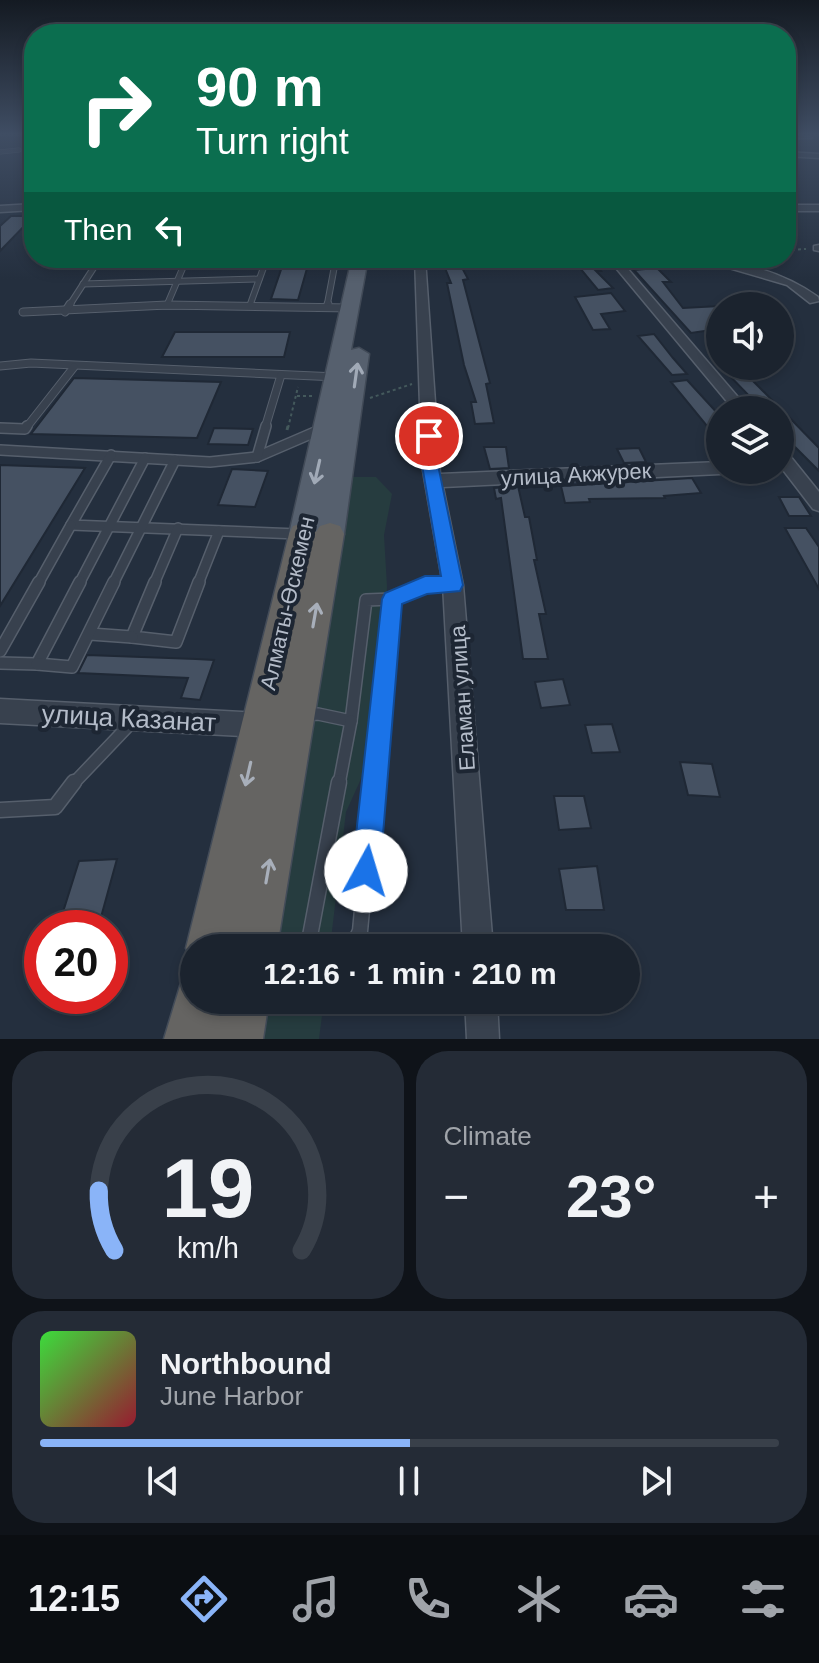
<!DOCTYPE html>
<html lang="en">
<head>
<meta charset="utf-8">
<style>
  body { margin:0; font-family:Helvetica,sans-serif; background:#242b36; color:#f1f3f6; height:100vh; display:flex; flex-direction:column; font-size:30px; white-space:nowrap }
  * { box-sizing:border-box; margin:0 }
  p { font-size:26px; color:#a0a4aa }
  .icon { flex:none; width:44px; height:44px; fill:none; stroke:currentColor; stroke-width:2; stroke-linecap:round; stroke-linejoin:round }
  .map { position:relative; height:1039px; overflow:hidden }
  .panel { display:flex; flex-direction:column; gap:12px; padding:12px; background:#0f1319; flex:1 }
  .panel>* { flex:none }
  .hud { position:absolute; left:24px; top:24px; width:772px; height:244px; border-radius:32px; box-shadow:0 4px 12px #0003,0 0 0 2px #39404a; background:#0b6e4f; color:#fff; overflow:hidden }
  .tools { position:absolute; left:706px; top:292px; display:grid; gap:16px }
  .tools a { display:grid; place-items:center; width:88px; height:88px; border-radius:50%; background:#1b232e; box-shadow:0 4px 12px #0003,0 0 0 2px #39404a; font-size:40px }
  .speed { position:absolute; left:24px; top:910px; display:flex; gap:16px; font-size:40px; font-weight:700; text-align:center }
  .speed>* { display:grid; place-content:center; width:104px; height:104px; border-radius:50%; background:#1b232e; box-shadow:0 4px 12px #0003,0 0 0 2px #39404a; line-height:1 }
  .speed .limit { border:12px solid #d22; background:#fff; color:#111 }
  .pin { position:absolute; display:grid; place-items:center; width:68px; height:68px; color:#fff; margin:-34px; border:4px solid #fff; border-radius:50%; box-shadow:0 2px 8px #0007 }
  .me { position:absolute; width:88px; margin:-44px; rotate:6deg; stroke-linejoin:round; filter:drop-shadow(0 0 6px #0008) }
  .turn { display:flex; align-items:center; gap:28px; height:168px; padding:0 40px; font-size:36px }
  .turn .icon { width:104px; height:104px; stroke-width:2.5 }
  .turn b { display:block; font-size:56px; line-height:68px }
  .then { display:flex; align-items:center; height:76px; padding:0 40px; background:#0003; gap:16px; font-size:30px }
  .big { font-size:60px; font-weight:700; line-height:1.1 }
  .panel .card { flex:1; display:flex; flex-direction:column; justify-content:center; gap:12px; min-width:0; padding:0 28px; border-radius:32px; background:#242b36 }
  .panel .dial { align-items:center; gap:0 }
  .dial svg { height:208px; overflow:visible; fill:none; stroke:#39404a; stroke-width:7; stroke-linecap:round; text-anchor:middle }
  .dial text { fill:#f1f3f6; stroke:none }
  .song { display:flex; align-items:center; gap:24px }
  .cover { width:96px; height:96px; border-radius:12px; background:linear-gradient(135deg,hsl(120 70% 55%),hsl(350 70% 35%)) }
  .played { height:8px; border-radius:4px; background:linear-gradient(90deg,#8ab4f8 50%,#39404a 50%) }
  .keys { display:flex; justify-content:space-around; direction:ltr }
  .heat { display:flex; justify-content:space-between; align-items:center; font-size:44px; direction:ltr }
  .panel .tiles { flex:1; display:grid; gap:12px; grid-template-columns:1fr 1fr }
  .card:last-child { grid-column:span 2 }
  .trip { position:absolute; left:180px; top:934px; width:460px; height:80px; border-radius:40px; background:#1b232e; box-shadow:0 4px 12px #0003,0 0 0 2px #39404a; font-weight:700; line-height:80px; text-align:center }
  .dock { display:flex; height:128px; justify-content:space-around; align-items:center; background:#0b0e12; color:#a0a4aa }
  .dock .icon { width:56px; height:56px }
  .dock .active { color:#8ab4f8 }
  .dock b { font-size:36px; color:#f1f3f6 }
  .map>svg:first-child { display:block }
  .green { fill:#263c3f }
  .building { fill:#455162; stroke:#1f2835; stroke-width:2 }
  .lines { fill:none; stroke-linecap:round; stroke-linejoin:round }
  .service-far5-casing { stroke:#565f6c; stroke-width:5 }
  .service-far4-casing { stroke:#565f6c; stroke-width:7 }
  .service-far3-casing { stroke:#565f6c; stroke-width:9 }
  .service-far2-casing { stroke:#565f6c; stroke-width:12 }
  .service-far1-casing { stroke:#565f6c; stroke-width:14 }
  .service-casing { stroke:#565f6c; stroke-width:17 }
  .minor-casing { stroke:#565f6c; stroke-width:3 }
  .primary-casing { stroke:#414a57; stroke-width:3 }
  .trunk-casing { stroke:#434c59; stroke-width:3 }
  .path-far1 { stroke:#44595c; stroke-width:2; stroke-dasharray:3 3; stroke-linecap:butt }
  .path { stroke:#44595c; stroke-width:3; stroke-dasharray:6 6; stroke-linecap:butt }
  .service-far5 { stroke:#38414e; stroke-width:4 }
  .service-far4 { stroke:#38414e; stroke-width:5 }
  .service-far3 { stroke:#38414e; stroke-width:7 }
  .service-far2 { stroke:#38414e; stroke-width:9 }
  .service-far1 { stroke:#38414e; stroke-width:11 }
  .service { stroke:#38414e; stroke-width:14 }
  .minor { fill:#38414e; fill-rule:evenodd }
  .primary { fill:#56606e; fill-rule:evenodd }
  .trunk { fill:#656462; fill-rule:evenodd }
  .oneway { stroke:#a1aab7 }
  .oneway2 { stroke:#a8afba }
  .route { fill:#1a73e8; stroke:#114b97; stroke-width:2 }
  .labels { text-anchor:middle; stroke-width:8; stroke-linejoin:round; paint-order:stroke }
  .street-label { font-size:22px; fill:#b4bcc9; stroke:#1d2633 }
  .near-street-label { font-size:26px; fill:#b4bcc9; stroke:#1d2633 }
</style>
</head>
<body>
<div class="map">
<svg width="819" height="1039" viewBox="0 0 819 1039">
  <rect width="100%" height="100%" fill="#242f3e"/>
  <g class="green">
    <path d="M351,477H376L392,494L384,535L387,586L385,650L369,761L346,812L330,948H272Z"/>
    <path d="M263,1000H324L319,1039H256Z"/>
  </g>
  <g class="building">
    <path d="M11,216H34L0,251V226Z"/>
    <path d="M285,258H310L298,300L271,299Z"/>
    <path d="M441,258H457L468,279L463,280L490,383L486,384L494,423L475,424L471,402H476L464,365L447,283H451Z"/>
    <path d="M576,258H592L601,271H596L613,288L598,290L574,261Z"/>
    <path d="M657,268L671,282H663L683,308L720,306V339L711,330L691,333L634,270Z"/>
    <path d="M611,293L625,311L601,314L610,329L593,330L575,297Z"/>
    <path d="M175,332H290L284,357H162Z"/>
    <path d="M654,334L673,358L687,374L672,375L638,336Z"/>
    <path d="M738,366L772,400L756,403L722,368Z"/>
    <path d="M74,378L221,382L197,438L31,434Z"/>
    <path d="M687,380L720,416V442L671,382Z"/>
    <path d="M780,408L819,448V471L780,432Z"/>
    <path d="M214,428L253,429L248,445L208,444Z"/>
    <path d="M484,447H506L509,468L490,469Z"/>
    <path d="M639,448L646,462L624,463L617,449Z"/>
    <path d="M0,465L85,468L0,606Z"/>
    <path d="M232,469L268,471L255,507L218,505Z"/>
    <path d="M692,478L701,493L664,496L665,498L589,499L590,502L565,503L561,486Z"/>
    <path d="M518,486L525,517H529L537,560H534L546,614H539L548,659H523L501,498L496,499L494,488Z"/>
    <path d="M779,497H799L811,516H789Z"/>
    <path d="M785,528H806L819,547V589Z"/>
    <path d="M87,655L196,659L214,660L200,700L181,698L188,678L78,673Z"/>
    <path d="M563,679L570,705L541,708L535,682Z"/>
    <path d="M612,724L620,752L592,753L585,725Z"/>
    <path d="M680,762L712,764L720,797L688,795Z"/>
    <path d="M554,796H584L591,828L559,830Z"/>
    <path d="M117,859L98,928H58L79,861Z"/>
    <path d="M597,866L604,910H566L559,869Z"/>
  </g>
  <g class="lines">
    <g class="service-far5-casing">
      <path id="service-far5" d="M0,152L19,150"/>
    </g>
    <g class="service-far4-casing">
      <g id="service-far4">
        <path d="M97,263L267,259"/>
        <path d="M83,284L259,279"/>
        <path d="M167,305L187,258"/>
        <path d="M250,305L267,258"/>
        <path d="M69,306L100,258"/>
        <path d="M154,306H207"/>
        <path d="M327,306L336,258"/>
      </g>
    </g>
    <g class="service-far3-casing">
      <g id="service-far3">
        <path d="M327,307L328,304"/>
        <path d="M23,312L167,305L351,308"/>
        <path d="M65,312L70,304"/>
        <path d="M0,366L31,363L337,377"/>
        <path d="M26,428L74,367"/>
        <path d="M265,428L281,375"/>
      </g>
    </g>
    <g class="service-far2-casing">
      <g id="service-far2">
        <path d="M0,428L25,429L27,426"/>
        <path d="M0,450L210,462L257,457L322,429"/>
        <path d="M111,455L71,525L298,534"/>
        <path d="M257,457L266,426"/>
        <path d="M38,584L71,525"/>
        <path d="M79,584L145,458"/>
        <path d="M113,584L175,460"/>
        <path d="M154,584L178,528"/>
        <path d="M198,584L219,531"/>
      </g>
    </g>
    <g class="service-far1-casing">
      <g id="service-far1">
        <path d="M155,582L132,637L176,642L199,582"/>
        <path d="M90,634L132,637"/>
        <path d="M0,651L39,582"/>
        <path d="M0,663L37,664L80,582"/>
        <path d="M37,664L72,667L114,582"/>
        <path d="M303,715L318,714L351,721L366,600L392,599L425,585H453"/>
        <path d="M73,784L133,721"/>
        <path d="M339,784L351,721"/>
        <path d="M374,784L392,599"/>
      </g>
    </g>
    <g class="service-casing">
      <g id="service">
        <path d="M0,810L55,807L74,782"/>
        <path d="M316,948L310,936L339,782"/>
        <path d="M352,948L360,931L374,782"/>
      </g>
    </g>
    <g class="minor-casing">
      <g id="minor">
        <path d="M786,134L812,138H786Z"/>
        <path d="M786,152L819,154V158L786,156Z"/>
        <path d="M786,201L796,205H819V211H795L786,207Z"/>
        <path d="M34,204V210L0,212V206Z"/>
        <path d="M819,245V251L814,250V246Z"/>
        <path d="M415,258H425L440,474L720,462V470H727L720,474L443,487L463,585L493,948H463L443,585L422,465Z"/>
        <path d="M611,258H619L622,262C692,256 759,255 818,297L819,301L810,303L787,285L705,261L627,268L749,410H734L611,262Z"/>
        <path d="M780,449L786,451L819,492V511L813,509L780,466Z"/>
        <path d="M0,699L259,713L267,717L271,725L267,733L259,737L0,723Z"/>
        <path d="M465,1000H497L499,1039H467Z"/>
      </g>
    </g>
    <g class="primary-casing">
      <path id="primary" d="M352,258H368L351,350L359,348L369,354L344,534L340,542L330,545L320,542L316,536L313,542L303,545L293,542L289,534Z"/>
    </g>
    <g class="trunk-casing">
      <g id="trunk">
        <path d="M303,523L313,526L316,532L320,526L330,523L340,526L344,534L277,948H194V965L186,948L289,534L293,526Z"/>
        <path d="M194,977V1000H269L263,1039H164L181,983Z"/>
      </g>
    </g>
    <g class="path-far1">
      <path d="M786,250L806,249"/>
      <path d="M297,396H313"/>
      <path d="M370,398L412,384"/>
      <path d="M288,428L298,387"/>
    </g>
    <path class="path" d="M287,430L288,426"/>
    <use href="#service-far5" class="service-far5"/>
    <use href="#service-far4" class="service-far4"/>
    <use href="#service-far3" class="service-far3"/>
    <use href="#service-far2" class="service-far2"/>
    <use href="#service-far1" class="service-far1"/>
    <use href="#service" class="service"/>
    <use href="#minor" class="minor"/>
    <use href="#primary" class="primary"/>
    <use href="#trunk" class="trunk"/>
  </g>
  <defs><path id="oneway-shaft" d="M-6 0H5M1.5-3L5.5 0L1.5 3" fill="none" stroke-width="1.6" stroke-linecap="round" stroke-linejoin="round" transform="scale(2)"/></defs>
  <g class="oneway">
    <use href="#oneway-shaft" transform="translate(356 375) rotate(-82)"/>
    <use href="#oneway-shaft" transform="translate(317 472) rotate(103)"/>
  </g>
  <g class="oneway2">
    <use href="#oneway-shaft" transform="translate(315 615) rotate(-80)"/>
    <use href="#oneway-shaft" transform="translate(248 774) rotate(103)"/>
    <use href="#oneway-shaft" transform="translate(268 871) rotate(-80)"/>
  </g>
  <linearGradient id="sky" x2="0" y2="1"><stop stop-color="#141a22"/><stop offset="0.48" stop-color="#3f4d63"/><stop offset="1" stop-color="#3f4d63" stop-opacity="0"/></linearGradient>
  <rect width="819" height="279" fill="url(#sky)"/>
  <path class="route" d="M429,431L437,436L438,465L463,585L460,591L427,594L402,604L380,871L375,881L366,885L356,881L352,871L382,599L385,593L425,576H441L422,465L421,436Z"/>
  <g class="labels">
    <g class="street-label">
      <text transform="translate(576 474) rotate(-3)" y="8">улица Акжурек</text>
      <text transform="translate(287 603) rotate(-77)" y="8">Алматы-Өскемен</text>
      <text transform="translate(462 698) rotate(-94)" y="8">Еламан улица</text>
    </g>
    <g class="near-street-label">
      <text transform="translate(129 718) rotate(3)" y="9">улица Казанат</text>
    </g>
  </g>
</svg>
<div class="tools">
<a><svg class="icon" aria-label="sound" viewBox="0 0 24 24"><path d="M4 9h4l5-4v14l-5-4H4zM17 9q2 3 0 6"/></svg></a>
<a><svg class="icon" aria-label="layers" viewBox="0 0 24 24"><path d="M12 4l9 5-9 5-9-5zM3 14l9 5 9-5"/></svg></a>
</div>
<div class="speed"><div class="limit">20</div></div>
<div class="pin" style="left:429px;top:436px;background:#d93025"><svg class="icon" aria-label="arrive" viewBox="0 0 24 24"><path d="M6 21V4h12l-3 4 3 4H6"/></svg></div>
<svg class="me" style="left:366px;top:871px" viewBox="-20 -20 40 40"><circle r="19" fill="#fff"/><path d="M0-13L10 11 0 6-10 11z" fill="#1a73e8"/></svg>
<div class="trip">12:16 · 1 min · 210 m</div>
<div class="hud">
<div class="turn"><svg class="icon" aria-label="right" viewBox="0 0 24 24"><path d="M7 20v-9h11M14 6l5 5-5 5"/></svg><div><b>90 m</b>Turn right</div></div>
<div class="then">Then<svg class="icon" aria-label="left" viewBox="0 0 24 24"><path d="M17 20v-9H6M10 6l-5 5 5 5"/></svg></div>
</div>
</div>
<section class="panel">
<div class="tiles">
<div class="card dial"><svg viewBox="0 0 100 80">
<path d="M14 69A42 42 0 1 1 86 69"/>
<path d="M14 69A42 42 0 0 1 8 46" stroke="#8ab4f8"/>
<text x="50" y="56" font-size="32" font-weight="700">19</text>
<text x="50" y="72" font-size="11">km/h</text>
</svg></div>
<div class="card"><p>Climate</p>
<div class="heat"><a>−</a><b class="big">23°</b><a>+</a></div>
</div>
<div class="card">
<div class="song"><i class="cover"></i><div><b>Northbound</b><p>June Harbor</p></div></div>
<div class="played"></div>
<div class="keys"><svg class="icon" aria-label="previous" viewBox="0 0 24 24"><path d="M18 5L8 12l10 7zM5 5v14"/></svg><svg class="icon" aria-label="pause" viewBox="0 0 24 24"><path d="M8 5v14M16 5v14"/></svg><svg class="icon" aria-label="next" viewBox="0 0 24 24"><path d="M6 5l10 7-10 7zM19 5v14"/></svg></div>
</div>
</div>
</section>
<nav class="dock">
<b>12:15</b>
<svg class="icon active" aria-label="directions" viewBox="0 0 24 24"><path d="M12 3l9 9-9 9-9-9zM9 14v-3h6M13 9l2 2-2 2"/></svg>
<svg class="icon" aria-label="music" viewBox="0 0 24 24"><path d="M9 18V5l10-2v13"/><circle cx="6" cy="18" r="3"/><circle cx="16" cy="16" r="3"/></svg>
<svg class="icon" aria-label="phone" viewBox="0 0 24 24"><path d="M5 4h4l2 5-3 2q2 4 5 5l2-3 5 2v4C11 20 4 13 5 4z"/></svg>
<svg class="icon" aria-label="climate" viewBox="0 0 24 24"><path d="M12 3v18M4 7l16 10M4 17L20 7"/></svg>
<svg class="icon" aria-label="car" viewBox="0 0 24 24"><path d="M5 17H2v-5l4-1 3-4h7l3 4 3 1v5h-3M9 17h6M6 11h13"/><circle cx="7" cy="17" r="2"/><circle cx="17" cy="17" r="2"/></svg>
<svg class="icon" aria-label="filters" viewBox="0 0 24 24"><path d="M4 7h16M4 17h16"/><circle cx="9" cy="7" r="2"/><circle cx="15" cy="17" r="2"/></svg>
</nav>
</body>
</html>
